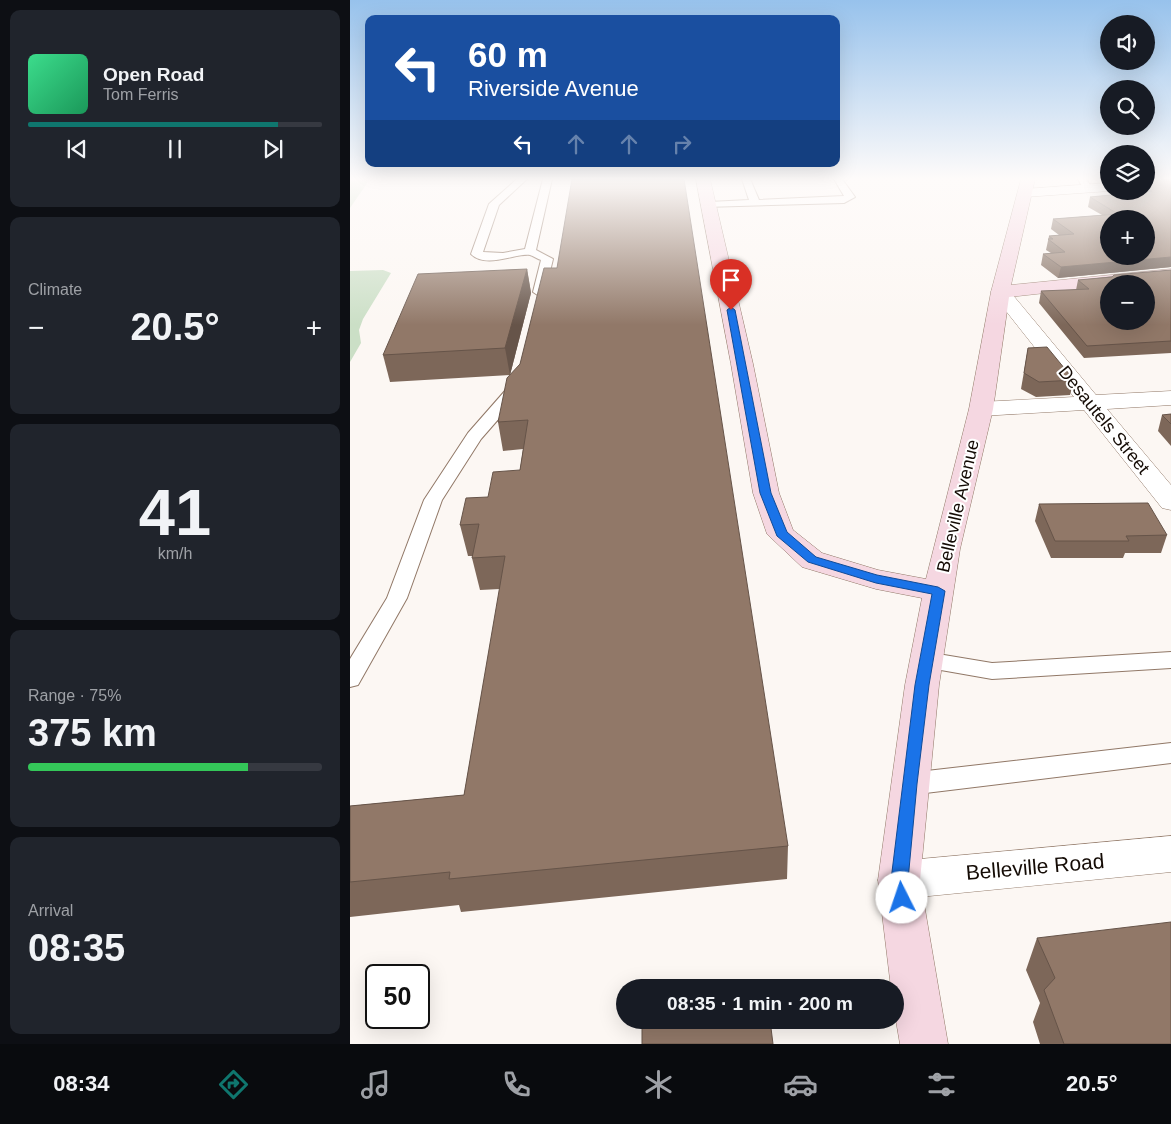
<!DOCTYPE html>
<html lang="en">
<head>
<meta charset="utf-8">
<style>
  body { margin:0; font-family:Arial,sans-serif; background:#20242c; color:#f1f3f6; height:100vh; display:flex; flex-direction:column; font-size:19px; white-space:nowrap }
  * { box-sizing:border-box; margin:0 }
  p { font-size:16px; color:#9ea1a6 }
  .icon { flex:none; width:28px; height:28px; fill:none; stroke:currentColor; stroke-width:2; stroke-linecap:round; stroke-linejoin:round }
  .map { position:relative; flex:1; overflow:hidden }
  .sheet { display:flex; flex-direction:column; gap:10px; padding:10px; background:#0d0f14; width:350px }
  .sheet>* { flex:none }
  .top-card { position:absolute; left:15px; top:15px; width:475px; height:152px; border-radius:10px; box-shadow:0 5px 20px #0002; background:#1a4fa0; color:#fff; overflow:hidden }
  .tools { position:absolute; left:750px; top:15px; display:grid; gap:10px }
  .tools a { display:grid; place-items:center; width:55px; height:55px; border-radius:50%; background:#171b24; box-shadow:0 5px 20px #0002; font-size:25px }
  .speed { position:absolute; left:15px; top:964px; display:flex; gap:10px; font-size:25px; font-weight:700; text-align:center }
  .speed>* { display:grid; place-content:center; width:65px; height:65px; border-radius:50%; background:#171b24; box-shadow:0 5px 20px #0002; line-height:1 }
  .speed .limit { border:2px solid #111; border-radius:8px; background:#fff; color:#111 }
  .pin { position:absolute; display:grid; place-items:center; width:42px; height:42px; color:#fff; margin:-51px -21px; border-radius:50% 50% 50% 0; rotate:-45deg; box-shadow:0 0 5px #0007 }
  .pin .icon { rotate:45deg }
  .me { position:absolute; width:55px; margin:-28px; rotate:356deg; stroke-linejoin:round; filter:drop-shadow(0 0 4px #0008) }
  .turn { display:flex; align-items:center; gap:18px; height:105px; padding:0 20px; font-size:22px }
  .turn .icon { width:65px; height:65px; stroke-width:2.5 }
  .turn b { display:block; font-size:35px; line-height:42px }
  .lanes { display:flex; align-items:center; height:48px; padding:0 20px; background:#0003; justify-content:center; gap:25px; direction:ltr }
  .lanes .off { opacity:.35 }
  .big { font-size:38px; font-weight:600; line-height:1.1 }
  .sheet .card { flex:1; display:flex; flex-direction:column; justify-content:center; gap:8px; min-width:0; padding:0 18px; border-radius:10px; background:#20242c }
  .sheet .dial { align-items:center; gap:0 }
  .dial b { font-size:65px; line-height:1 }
  .song { display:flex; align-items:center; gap:15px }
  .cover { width:60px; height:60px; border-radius:8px; background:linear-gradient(135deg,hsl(150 70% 55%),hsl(150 70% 35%)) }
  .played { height:5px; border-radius:2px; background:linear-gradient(90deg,#0f766e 85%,#363941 85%) }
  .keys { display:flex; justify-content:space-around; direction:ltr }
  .heat { display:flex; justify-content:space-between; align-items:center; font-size:28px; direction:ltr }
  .charge { height:8px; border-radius:4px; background:linear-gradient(90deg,#34c759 75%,#363941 0) }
  .trip { position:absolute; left:266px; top:979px; width:288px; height:50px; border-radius:25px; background:#171b24; box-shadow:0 5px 20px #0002; font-weight:600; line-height:50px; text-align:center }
  .menu { display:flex; height:80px; justify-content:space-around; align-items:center; background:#090b0e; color:#9ea1a6 }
  .menu .icon { width:35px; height:35px }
  .menu .on { color:#0f766e }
  .menu b { font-size:22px; color:#f1f3f6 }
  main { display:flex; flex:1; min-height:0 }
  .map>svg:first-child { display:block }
  .green { fill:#cbdfc6 }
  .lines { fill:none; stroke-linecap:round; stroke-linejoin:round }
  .lane-casing { stroke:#917867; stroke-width:2 }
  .street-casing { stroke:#917867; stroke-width:1 }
  .secondary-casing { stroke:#917867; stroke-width:1 }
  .lane { fill:#fff; fill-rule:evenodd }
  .street { fill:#fff; fill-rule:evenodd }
  .secondary { fill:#f5d7e1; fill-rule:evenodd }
  .wall { fill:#7d6759 }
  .shaded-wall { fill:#665449 }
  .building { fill:#917868; stroke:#665449; fill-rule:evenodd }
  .route { fill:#1a73e8; stroke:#114b97 }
  .labels { text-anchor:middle; stroke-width:4; stroke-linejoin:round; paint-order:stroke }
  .street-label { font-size:18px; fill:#140b05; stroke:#fff }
  .near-street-label { font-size:21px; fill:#140b05; stroke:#fff }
</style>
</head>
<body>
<main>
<section class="sheet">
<div class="card">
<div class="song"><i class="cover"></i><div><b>Open Road</b><p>Tom Ferris</p></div></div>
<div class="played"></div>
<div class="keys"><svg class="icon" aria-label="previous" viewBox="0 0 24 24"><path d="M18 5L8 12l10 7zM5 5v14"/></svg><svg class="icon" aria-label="pause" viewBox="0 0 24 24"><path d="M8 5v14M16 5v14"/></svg><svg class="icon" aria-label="next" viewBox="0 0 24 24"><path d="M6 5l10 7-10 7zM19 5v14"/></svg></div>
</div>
<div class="card"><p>Climate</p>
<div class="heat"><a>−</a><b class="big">20.5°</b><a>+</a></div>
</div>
<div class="card dial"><b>41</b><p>km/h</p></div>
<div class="card"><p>Range · 75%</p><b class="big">375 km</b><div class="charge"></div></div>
<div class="card"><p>Arrival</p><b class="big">08:35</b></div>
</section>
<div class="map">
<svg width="821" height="1044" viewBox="0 0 821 1044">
  <rect width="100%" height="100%" fill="#fcf7f3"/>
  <g class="green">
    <path d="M0,179H20L0,208Z"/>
    <path d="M33,270L41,273L13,319L9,330L11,343L0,362V271Z"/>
  </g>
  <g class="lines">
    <g class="lane-casing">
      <g id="lane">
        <path d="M167,179H177L149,205L133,252L153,253L175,249L193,179H202L186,250L203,259L195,292L189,296L183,292L191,260C188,259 183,256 180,255C166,253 136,269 121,254L139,204Z"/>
        <path d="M392,179H400L409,200L494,196L484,179H492L505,197L494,203L355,207L354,205L359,202L399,200Z"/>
        <path d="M728,179H736L742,188L740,190H734Z"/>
        <path d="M166,382L171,384L173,391L131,439L92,500L57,598L8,685L0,687V659L37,598L74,500L118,433L161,384Z"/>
        <path d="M576,652L642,663L821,652V668L642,679L568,666L565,660L568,654Z"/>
        <path d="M821,743V763L559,795L550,792L546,784L550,776L559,773Z"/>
      </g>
    </g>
    <g class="street-casing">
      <g id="street">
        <path d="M759,183V191L675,197L668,193L675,189Z"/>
        <path d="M650,286L657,288L746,395L821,391V405L757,409L821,485V510L812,508L734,410L631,416L623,414L619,409L623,404L631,402L724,397L641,292L643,288Z"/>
        <path d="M821,836V872L549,899L534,893L528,880L534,867L549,861Z"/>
      </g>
    </g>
    <g class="secondary-casing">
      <path id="secondary" d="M346,179H360L403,364L429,493L443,530L472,553L528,570L576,579L619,409L641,292L671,179H685L661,285L821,269V279L759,284V286L659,297L643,409L610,549L589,685L570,880L598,1044H550L545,1015V988H541L528,880L555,685L572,598L526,589L452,567L417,534L403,493L381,364Z"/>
    </g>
    <use href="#lane" class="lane"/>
    <use href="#street" class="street"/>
    <use href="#secondary" class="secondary"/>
  </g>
  <g class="wall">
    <path d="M796,179L798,181L821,179V267L708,278L691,265L693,254L701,253L696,250L699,236L709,235L701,229L703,219L752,215L738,207L740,197L785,193L783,191H796Z"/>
    <path d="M207,268L438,846L437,879L111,912L109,905L0,917V806L114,795L150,589L130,590L122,558L123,556H118L110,525L138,497L170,470L173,449L153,451L148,422Z"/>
    <path d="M177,269L181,293L160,375L40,382L33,355Z"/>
    <path d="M821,270V353L734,358L689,303L691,291L726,290L728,280Z"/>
    <path d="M678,348L724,380L720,395L686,397L671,389Z"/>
    <path d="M821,414V446L808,431L812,415Z"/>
    <path d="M689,504L817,535L811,553H775L773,558H701L685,521Z"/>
    <path d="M687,938L821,1044H690L683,1022L690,1003L676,970Z"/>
  </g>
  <g class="shaded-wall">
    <path d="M821,257V267L708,278L711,267Z"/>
    <path d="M177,269L181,293L160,375L155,348Z"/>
  </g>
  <g class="building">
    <path d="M222,179H334L438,846L99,879L100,872L0,882V806L114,795L155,556L122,558L129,524L110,525L116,498L138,497L143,472L170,470L178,420L148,422L157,378L170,364L194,268H207Z"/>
    <path d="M796,179L798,181L821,179V257L711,267L693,254L715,252L698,239H703L699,236L724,234L703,219L768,214L740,197L802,191L796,188ZM759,219H796V256H759Z"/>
    <path d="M177,269L155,348L33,355L68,274Z"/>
    <path d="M821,270V341L737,346L691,291L739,289L728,280L762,277L764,275ZM759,284H796V321H759Z"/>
    <path d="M697,347L724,380L689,382L674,373L678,348Z"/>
    <path d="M821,414V424L812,415Z"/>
    <path d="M798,503L817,535L776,536L779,541H705L689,504Z"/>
    <path d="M821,922V1044H714L694,990L705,978L687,938Z"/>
    <path d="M292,1020H420L423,1044H292Z"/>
  </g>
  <linearGradient id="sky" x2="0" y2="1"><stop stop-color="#97c2ec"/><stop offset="0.55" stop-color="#fefbfa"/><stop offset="1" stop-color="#fefbfa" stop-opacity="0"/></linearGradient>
  <rect width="821" height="325" fill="url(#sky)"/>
  <path class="route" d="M381,307L385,310L421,493L437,532L466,557L527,575L588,587L595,591L579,685L567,784L558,880L561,898L558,904L552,906L546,904L541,880L565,685L582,594L526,583L458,562L427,536L410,493L377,310Z"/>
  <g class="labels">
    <g class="street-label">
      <text transform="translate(754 420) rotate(51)" y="6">Desautels Street</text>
      <text transform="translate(608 506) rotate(-77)" y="6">Belleville Avenue</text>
    </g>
    <g class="near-street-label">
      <text transform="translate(685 867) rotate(-5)" y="7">Belleville Road</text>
    </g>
  </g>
</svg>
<div class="tools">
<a><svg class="icon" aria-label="sound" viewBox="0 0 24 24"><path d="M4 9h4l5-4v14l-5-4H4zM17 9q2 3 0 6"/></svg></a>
<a><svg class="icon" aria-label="search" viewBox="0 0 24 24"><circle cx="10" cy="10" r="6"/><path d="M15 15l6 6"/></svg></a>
<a><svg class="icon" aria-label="layers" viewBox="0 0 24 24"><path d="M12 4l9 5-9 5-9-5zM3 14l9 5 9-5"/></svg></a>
<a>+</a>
<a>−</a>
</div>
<div class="speed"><div class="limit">50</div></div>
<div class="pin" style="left:381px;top:310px;background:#d93025"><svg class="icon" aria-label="arrive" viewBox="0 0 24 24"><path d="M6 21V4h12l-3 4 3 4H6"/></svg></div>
<svg class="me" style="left:552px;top:898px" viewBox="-20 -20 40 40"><circle r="19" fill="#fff"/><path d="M0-13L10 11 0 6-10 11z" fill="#1a73e8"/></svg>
<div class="trip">08:35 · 1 min · 200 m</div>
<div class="top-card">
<div class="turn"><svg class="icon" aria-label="left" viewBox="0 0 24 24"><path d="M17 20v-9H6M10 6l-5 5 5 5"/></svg><div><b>60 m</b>Riverside Avenue</div></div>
<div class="lanes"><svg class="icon" aria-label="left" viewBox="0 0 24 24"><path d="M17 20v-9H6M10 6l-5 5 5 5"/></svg><svg class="icon off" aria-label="ahead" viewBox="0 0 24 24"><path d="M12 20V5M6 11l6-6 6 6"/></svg><svg class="icon off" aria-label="ahead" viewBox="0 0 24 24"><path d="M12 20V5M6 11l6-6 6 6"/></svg><svg class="icon off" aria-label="right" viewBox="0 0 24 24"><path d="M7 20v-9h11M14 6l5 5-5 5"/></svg></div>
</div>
</div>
</main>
<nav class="menu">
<b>08:34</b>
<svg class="icon on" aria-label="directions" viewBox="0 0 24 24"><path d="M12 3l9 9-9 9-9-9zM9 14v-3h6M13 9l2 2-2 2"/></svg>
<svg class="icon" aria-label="music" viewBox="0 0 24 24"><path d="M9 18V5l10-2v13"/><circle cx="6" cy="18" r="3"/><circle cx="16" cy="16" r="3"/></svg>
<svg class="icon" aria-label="phone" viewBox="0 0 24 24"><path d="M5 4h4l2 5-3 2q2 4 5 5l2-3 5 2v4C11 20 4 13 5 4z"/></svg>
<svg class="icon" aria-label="climate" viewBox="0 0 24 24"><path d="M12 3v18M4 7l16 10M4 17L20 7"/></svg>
<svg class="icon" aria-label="car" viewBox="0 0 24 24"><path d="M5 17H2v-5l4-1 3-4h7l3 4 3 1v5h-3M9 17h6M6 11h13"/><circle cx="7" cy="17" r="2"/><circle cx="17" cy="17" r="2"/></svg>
<svg class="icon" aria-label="filters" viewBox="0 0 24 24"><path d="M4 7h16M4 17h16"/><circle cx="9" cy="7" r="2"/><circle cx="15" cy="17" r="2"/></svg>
<b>20.5°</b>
</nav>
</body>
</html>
